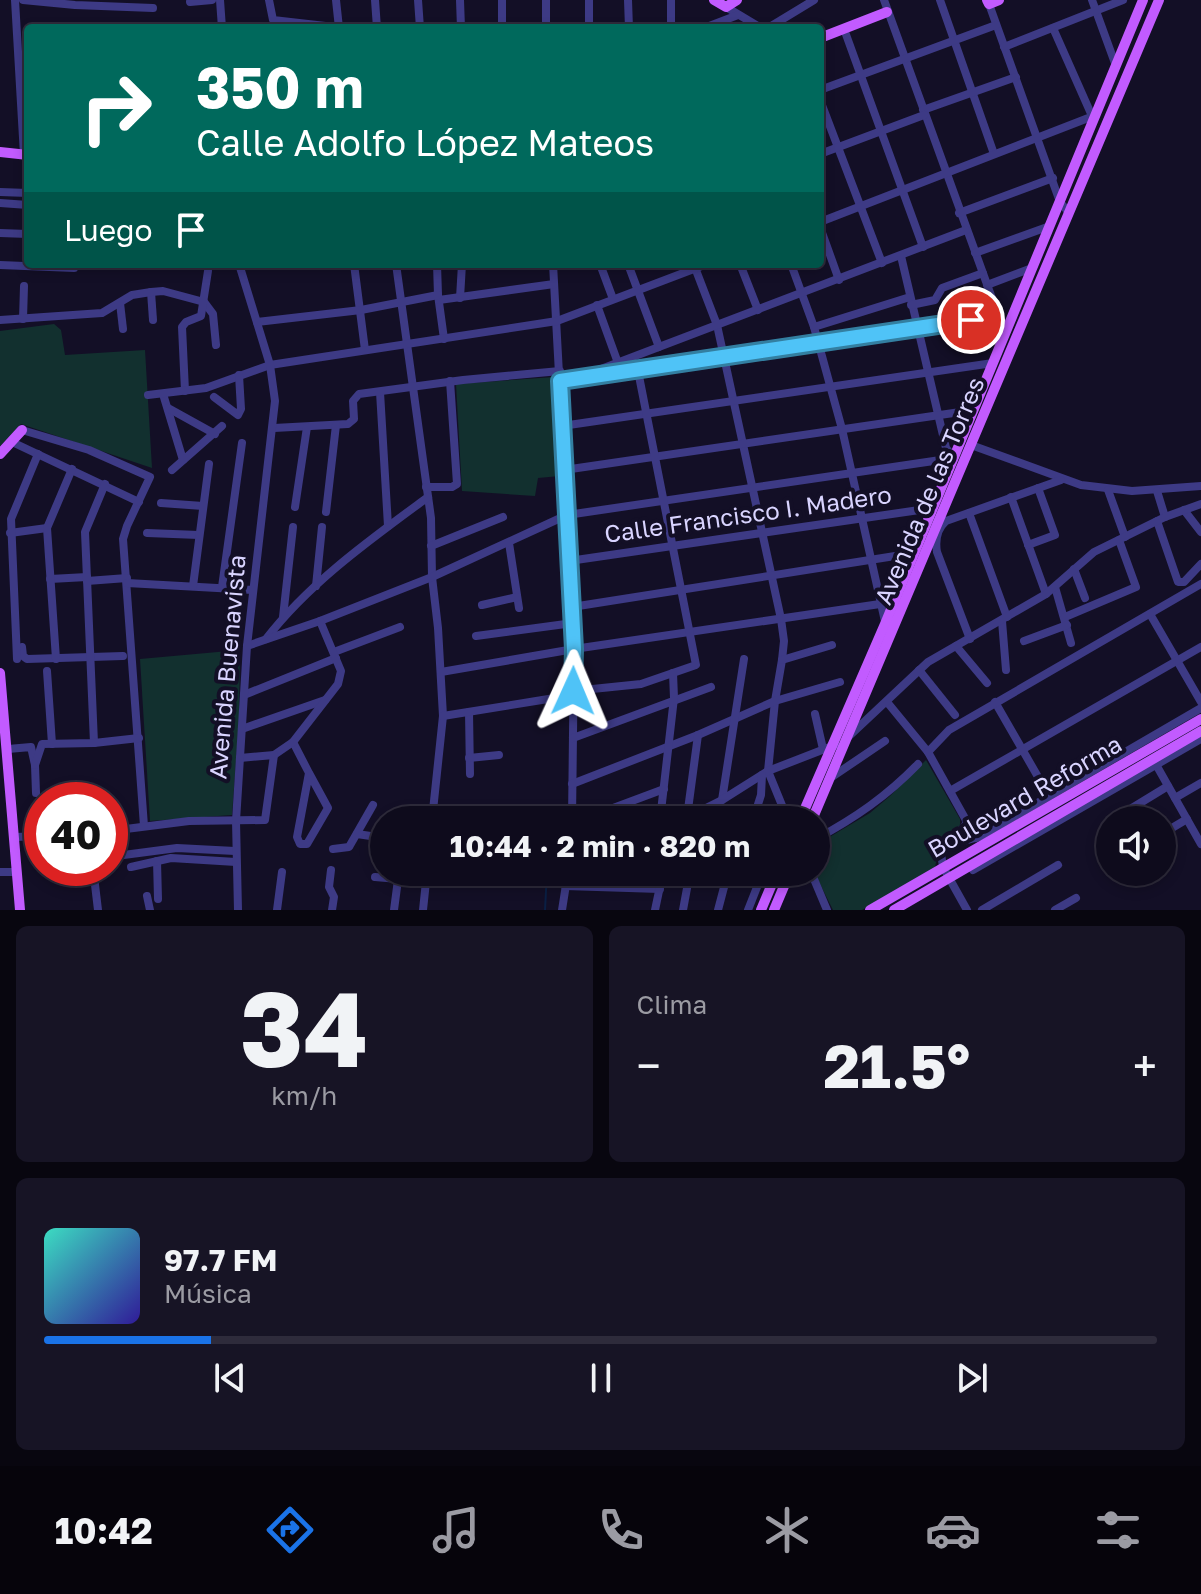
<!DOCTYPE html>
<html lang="es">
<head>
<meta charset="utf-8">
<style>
  body { margin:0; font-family:"Golos Text",sans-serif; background:#171425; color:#f1f3f6; height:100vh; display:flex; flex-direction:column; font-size:30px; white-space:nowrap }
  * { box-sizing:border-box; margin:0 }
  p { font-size:26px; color:#9b9ba3 }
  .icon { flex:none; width:44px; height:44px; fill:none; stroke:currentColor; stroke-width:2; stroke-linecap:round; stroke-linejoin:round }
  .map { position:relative; height:910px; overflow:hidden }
  .details { display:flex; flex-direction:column; gap:16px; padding:16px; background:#08060f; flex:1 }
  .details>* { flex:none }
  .hud { position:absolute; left:24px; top:24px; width:800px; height:244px; border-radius:8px; box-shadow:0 4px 12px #0003,0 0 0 2px #2e2b3b; background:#00695c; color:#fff; overflow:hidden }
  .tools { position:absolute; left:1096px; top:806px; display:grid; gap:16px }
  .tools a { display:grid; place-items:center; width:80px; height:80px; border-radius:50%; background:#0e0b1c; box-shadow:0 4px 12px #0003,0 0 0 2px #2e2b3b; font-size:40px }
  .speed { position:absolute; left:24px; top:782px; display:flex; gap:16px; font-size:40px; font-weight:700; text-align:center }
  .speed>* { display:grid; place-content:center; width:104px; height:104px; border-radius:50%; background:#0e0b1c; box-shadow:0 4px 12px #0003,0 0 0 2px #2e2b3b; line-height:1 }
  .speed .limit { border:12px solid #d22; background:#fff; color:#111 }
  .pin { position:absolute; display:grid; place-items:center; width:68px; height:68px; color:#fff; margin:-34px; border:4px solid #fff; border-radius:50%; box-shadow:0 2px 8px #0007 }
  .me { position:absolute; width:88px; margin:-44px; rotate:1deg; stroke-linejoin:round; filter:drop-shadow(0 0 6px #0008) }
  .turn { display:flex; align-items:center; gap:28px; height:168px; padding:0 40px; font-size:36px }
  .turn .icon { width:104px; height:104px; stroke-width:2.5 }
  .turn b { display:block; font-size:56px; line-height:68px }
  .then { display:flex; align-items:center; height:76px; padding:0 40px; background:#0003; gap:16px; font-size:30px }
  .big { font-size:60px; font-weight:700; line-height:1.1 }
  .details .widget { flex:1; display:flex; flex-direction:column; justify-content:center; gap:12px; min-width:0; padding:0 28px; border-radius:12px; background:#171425 }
  .details .dial { align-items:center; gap:0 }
  .dial b { font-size:104px; line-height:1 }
  .song { display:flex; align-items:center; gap:24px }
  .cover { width:96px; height:96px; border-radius:12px; background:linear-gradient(135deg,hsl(170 70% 55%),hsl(250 70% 35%)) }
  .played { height:8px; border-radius:4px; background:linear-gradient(90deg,#1a73e8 15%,#2e2b3b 15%) }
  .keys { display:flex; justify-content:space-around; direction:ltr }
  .heat { display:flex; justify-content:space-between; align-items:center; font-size:44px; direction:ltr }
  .details .tiles { flex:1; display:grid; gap:16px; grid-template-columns:1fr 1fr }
  .widget:last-child { grid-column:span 2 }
  .trip { position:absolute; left:370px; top:806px; width:460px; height:80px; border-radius:40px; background:#0e0b1c; box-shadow:0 4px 12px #0003,0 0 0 2px #2e2b3b; font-weight:700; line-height:80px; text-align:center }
  .tabs { display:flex; height:128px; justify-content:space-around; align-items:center; background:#06040b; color:#9b9ba3 }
  .tabs .icon { width:56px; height:56px }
  .tabs .current { color:#1a73e8 }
  .tabs b { font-size:36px; color:#f1f3f6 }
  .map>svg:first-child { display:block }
  .green { fill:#12302f }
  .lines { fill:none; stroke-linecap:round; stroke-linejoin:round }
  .stream { stroke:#0a1f44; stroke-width:2 }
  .minor { stroke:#3d3a85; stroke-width:8 }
  .major { stroke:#c25bff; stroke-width:10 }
  .route-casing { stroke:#337fa1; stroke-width:20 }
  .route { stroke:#4fc3f7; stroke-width:14 }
  .labels { text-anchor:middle; stroke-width:8; stroke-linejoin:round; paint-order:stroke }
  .street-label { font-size:24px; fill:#d9d4ff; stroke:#130f26 }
</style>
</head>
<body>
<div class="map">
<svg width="1201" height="910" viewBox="0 0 1201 910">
  <rect width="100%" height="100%" fill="#130f26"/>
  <g class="green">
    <path d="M54,324L61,330L65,355L145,350L152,468L21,424L0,446V331Z"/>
    <path d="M554,377L560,476L538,478L535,496L462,491L456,384Z"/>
    <path d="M240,650L239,720L232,815L150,821L140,659Z"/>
    <path d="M926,760L960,819V826L939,848L935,867L862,910H833L814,872L816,845L870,813L890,796Z"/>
  </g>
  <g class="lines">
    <path class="stream" d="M545,910L547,872"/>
    <g class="minor">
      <path d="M15,0L24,155"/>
      <path d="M23,0L75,5L153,8"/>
      <path d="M220,0L222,28"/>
      <path d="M269,0L273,20L343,28"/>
      <path d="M336,0L339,28"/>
      <path d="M375,0L377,28"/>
      <path d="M418,0L420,28"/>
      <path d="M460,0L461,28"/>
      <path d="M502,0V28"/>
      <path d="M546,0V28"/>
      <path d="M589,0V28"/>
      <path d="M628,0L629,28"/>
      <path d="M671,0V28"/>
      <path d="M884,0L1005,334"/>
      <path d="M940,0L994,154"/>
      <path d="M1092,0L1116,66"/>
      <path d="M190,2L212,0"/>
      <path d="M989,4L1060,202L1069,213"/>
      <path d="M726,7L761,28"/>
      <path d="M704,28L738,15"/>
      <path d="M768,28L814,0"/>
      <path d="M1053,28L1092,116"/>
      <path d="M844,29L923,247"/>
      <path d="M1004,47L1123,0"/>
      <path d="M820,90L996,25"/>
      <path d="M820,100L882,263"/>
      <path d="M923,110L1016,77"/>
      <path d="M820,154L924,115"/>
      <path d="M0,192L28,193"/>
      <path d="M0,203L28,205"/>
      <path d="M959,213L1053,178"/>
      <path d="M820,222L1096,115"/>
      <path d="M820,227L839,280"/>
      <path d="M0,233L28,234"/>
      <path d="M975,253L1050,226"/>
      <path d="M901,256L946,448L954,458"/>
      <path d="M354,264L365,350"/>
      <path d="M396,264L431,518L432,577L438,628L443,716L432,820"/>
      <path d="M437,264L438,295L444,339"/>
      <path d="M553,264L574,649L572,820"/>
      <path d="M600,264L613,299"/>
      <path d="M628,264L659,347"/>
      <path d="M740,264L758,310"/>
      <path d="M791,264L814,327L842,429L886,626"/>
      <path d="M0,265L74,268"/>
      <path d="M694,265L717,325L781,619L784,641L782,660L775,701L768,771L788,820"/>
      <path d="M987,285L1032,268"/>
      <path d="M151,292L153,320"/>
      <path d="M460,298L462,264"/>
      <path d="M439,300L554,284"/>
      <path d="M120,303L123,329"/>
      <path d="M597,305L618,363"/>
      <path d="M911,305L935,300L942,288L983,273"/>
      <path d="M23,319L24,286"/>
      <path d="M0,320L102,313L132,295L151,292L163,291L204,302L213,314L216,345"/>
      <path d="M257,322L361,310L438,295"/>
      <path d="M814,327L910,297"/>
      <path d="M593,376L998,316"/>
      <path d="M560,381L580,377L966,230"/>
      <path d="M185,391L182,327L186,322L201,316L208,271"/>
      <path d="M380,392L388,526"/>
      <path d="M163,394L183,460"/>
      <path d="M148,395L206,388L270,365L557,321L707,264"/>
      <path d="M214,397L238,415L241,409L239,375"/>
      <path d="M168,408L215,434"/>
      <path d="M562,426L993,363"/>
      <path d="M274,428L348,424L354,419L353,401L359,394L463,380L560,371"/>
      <path d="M22,430L89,450L150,477L127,526L123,539L144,826"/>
      <path d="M12,442L139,502"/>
      <path d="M971,445L1081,485L1132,491L1201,486"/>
      <path d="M172,470L222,426"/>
      <path d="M564,470L974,410"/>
      <path d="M426,487H452L457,484L450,381"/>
      <path d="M1108,490L1125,537"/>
      <path d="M1157,491L1165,517"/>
      <path d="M1011,497L1046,594"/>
      <path d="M161,503L203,506"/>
      <path d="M295,507L307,427"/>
      <path d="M1184,510L1201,532"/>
      <path d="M326,512L336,425"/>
      <path d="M969,513L1007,617"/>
      <path d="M1157,521L1178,582H1184L1201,564"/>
      <path d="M10,533L47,528"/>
      <path d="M147,533L199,535"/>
      <path d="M509,543L519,608"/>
      <path d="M1028,545L1055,535L1038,488"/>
      <path d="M431,546L503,517"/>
      <path d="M569,561L933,508"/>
      <path d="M1074,569L1085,598"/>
      <path d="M50,579L87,577"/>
      <path d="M87,581L127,578"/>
      <path d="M127,583L253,590"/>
      <path d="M193,586L209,464"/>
      <path d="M316,586L322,527"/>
      <path d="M222,587L242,443"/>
      <path d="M1055,587L1071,643"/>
      <path d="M482,605L517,597"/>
      <path d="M572,607L914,553"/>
      <path d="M1150,614L1201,702"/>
      <path d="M283,617L293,527"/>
      <path d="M1065,617L1136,587L1119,540"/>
      <path d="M1002,621L1006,670"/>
      <path d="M476,636L573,623"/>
      <path d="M266,639C309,583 371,539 428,497"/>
      <path d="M970,639L937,552C935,540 937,529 946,521L1061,480"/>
      <path d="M1024,641L1067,625"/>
      <path d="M247,646L320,621L432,577L567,515L954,458"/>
      <path d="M956,646L987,683"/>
      <path d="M22,647L23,656L27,659L123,656"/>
      <path d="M334,652L400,627"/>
      <path d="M17,659L11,519L38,454"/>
      <path d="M56,659L47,528L72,469"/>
      <path d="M782,660L832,645"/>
      <path d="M919,670L955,715"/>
      <path d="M47,671L52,744"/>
      <path d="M441,672L574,649L880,604"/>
      <path d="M573,691L641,684L696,665L638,371"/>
      <path d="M244,695L336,658"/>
      <path d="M887,702L928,752L976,838"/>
      <path d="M995,702L1049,796"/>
      <path d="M469,712L470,774"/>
      <path d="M815,714L823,749"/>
      <path d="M443,716L573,695"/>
      <path d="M242,729L325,700"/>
      <path d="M573,738L711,687"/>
      <path d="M847,738L928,662L1046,594L1094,552L1165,517L1201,504"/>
      <path d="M293,742L309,773L297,837L300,844H307L328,808L309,773"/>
      <path d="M94,743L85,532L105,484"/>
      <path d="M8,749L31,747L35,765L36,793"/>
      <path d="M928,752L949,730L1201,584"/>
      <path d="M240,758L274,755L293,742L338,684L341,671L320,621"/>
      <path d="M469,758L499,755"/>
      <path d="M1154,761L1201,844"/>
      <path d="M35,765L42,744L94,743L139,738"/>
      <path d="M829,779L885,741"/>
      <path d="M572,784L698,735L775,701L840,682"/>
      <path d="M950,791L1201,647"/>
      <path d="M1175,798L1201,783"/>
      <path d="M722,800L744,659"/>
      <path d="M687,817L698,735"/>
      <path d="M1114,819L1168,786"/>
      <path d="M406,820L407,817"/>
      <path d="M581,820L664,789"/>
      <path d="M660,820L674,698L673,673"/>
      <path d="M682,820L722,800L768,771L835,745"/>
      <path d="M753,820L761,795L762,775"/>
      <path d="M110,831L189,821L265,820L274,755"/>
      <path d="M357,834L384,838"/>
      <path d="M1162,834L1187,819"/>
      <path d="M15,837L42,836"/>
      <path d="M816,839C855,818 887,796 918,764"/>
      <path d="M954,840L964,841L979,837L1201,708"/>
      <path d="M333,849L349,847L373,805"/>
      <path d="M116,856L177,848L235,851"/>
      <path d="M157,861L158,899"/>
      <path d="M131,867L171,858L236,862"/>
      <path d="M93,868L98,910"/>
      <path d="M331,870L329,887L334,897L332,910"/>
      <path d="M973,870L1201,739"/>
      <path d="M0,872H17"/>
      <path d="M811,872L827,910"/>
      <path d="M375,877L398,879"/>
      <path d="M565,886L660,889"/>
      <path d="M147,896L150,910"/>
      <path d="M238,910L236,821L247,646L275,401L270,365L239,264"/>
      <path d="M277,910L282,872"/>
      <path d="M394,910L399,872"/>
      <path d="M423,910L427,872"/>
      <path d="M562,910L568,872"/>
      <path d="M655,910L663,872"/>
      <path d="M683,910L690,872"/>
      <path d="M718,910L728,872"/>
      <path d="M748,910L763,872"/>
      <path d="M967,910L943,867L941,853L967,823"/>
      <path d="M982,910L1058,865"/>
      <path d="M1055,910L1076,898"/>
    </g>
    <g class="major">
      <path d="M714,0L726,7L737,0"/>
      <path d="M987,0L989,4L999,0"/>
      <path d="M820,38L887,12"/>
      <path d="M0,152L28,155"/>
      <path d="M0,454L22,430"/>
      <path d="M0,673L20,910"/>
      <path d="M800,820L885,624L1143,0"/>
      <path d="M812,820L1159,0"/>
      <path d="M761,910L777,872"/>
      <path d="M774,910L790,872"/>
      <path d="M870,910L1201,719"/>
      <path d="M894,910L1201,731"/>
    </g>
  </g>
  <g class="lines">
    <g class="route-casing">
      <path id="route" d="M573,691L574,649L560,381L971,320"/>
    </g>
    <use href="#route" class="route"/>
  </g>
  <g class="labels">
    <g class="street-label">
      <text transform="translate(930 491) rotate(-67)" y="8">Avenida de las Torres</text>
      <text transform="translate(748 515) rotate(-8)" y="8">Calle Francisco I. Madero</text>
      <text transform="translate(228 667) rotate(-85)" y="8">Avenida Buenavista</text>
      <text transform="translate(1025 797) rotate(-30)" y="8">Boulevard Reforma</text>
    </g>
  </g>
</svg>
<div class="tools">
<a><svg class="icon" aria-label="sound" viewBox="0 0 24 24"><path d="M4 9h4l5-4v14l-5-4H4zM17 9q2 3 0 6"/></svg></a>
</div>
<div class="speed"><div class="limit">40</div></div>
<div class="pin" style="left:971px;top:320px;background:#d93025"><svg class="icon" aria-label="arrive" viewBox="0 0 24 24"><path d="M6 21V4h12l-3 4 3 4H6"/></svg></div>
<svg class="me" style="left:573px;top:691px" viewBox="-20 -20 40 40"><path d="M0-17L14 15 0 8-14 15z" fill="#4fc3f7" stroke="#fff" stroke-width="4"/></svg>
<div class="trip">10:44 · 2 min · 820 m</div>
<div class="hud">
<div class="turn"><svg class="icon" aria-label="right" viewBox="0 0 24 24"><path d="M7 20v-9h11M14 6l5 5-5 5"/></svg><div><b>350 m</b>Calle Adolfo López Mateos</div></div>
<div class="then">Luego<svg class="icon" aria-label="arrive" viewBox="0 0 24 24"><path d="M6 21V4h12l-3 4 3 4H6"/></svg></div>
</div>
</div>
<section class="details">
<div class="tiles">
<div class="widget dial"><b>34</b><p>km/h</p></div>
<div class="widget"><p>Clima</p>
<div class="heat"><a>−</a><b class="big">21.5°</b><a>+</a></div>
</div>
<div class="widget">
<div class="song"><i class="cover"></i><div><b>97.7 FM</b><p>Música</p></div></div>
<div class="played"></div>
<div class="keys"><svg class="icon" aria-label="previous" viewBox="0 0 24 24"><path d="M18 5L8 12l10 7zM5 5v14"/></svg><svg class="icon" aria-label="pause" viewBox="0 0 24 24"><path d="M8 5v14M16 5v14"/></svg><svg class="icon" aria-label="next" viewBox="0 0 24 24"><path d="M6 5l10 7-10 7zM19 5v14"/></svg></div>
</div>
</div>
</section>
<nav class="tabs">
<b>10:42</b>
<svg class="icon current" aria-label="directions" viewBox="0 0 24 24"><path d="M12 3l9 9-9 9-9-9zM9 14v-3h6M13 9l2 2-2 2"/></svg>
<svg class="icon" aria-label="music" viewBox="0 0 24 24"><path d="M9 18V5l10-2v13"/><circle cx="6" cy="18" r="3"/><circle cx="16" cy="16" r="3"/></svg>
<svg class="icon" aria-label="phone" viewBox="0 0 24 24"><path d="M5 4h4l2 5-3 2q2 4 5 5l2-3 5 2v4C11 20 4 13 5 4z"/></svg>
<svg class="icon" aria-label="climate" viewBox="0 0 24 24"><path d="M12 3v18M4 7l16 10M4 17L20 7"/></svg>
<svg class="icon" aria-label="car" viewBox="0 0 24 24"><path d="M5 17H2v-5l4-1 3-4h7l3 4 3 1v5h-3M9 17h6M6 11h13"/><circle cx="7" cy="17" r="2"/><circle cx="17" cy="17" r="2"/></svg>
<svg class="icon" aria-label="filters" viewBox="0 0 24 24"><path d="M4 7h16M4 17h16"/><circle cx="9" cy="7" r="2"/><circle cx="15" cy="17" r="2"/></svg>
</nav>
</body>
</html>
